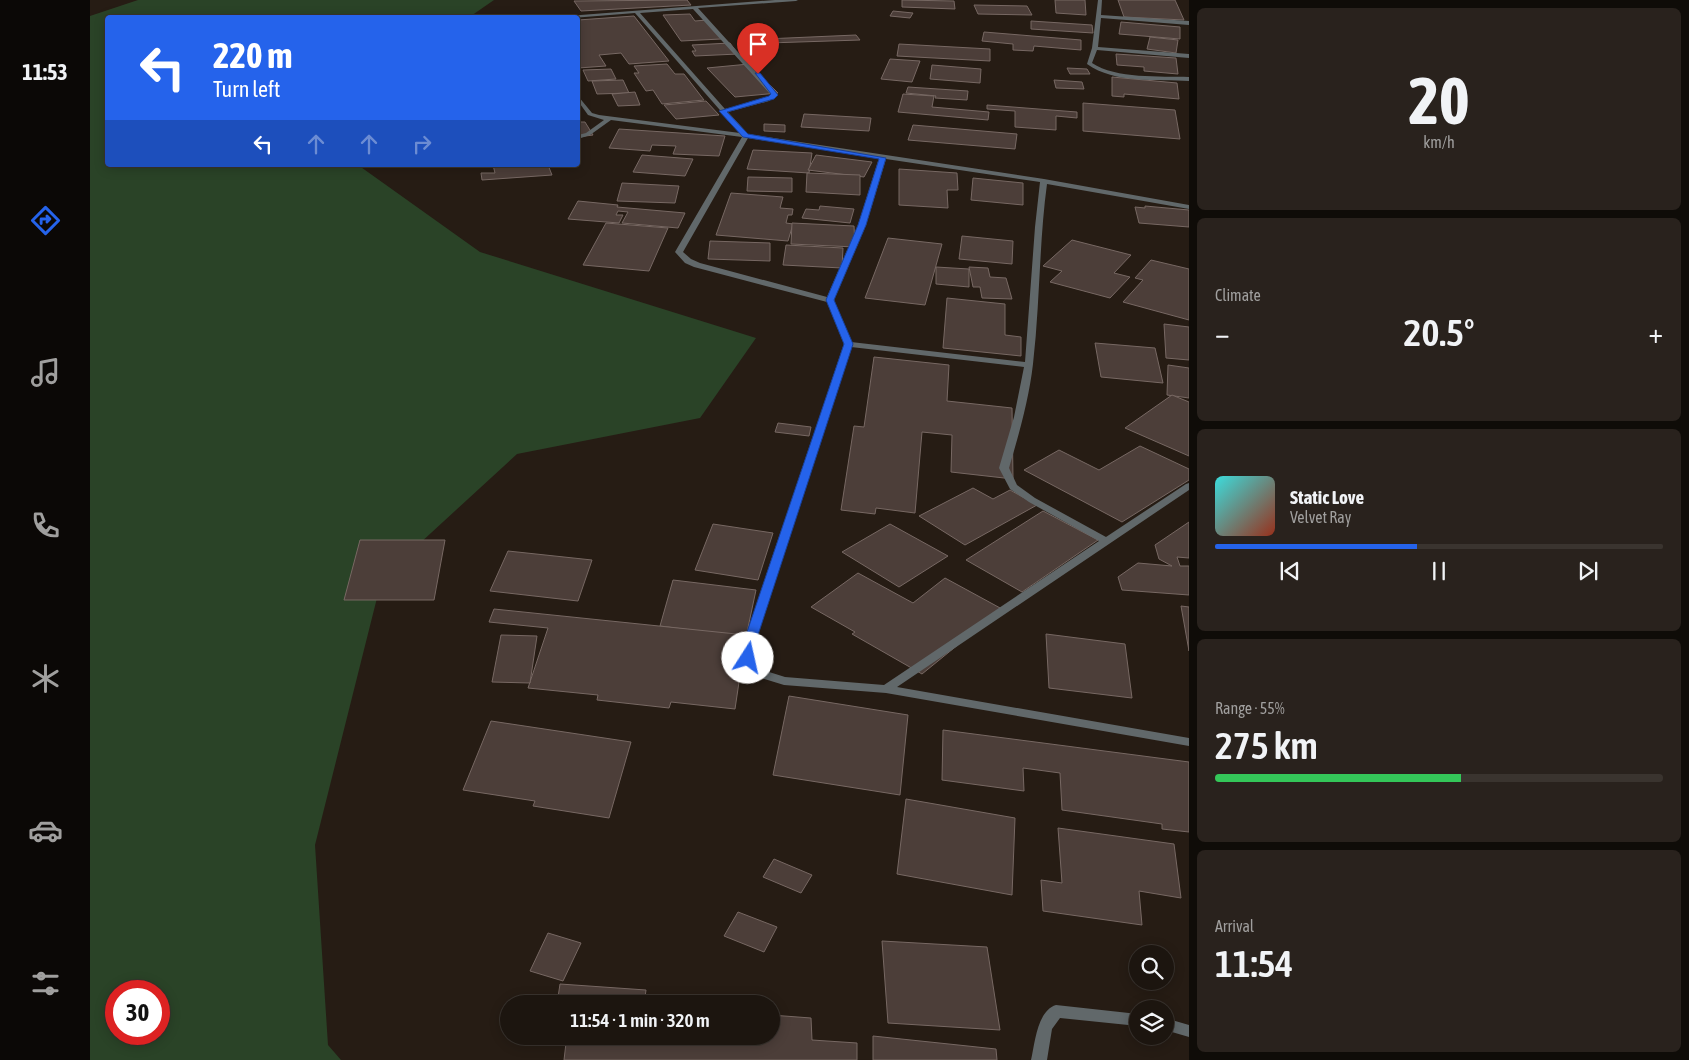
<!DOCTYPE html>
<html lang="en">
<head>
<meta charset="utf-8">
<style>
  body { margin:0; font-family:"Asap Condensed",sans-serif; background:#29221d; color:#f1f3f6; height:100vh; display:flex; flex-direction:column; font-size:19px; white-space:nowrap }
  * { box-sizing:border-box; margin:0 }
  p { font-size:16px; color:#a09f9e }
  .icon { flex:none; width:28px; height:28px; fill:none; stroke:currentColor; stroke-width:2; stroke-linecap:round; stroke-linejoin:round }
  .map { position:relative; flex:1; overflow:hidden }
  .details { display:flex; flex-direction:column; gap:8px; padding:8px; background:#0f0c08; width:500px }
  .details>* { flex:none }
  .guide { position:absolute; left:15px; top:15px; width:475px; height:152px; border-radius:5px; box-shadow:0 2px 12px #0003,0 0 0 1px #3a342f; background:#2563eb; color:#fff; overflow:hidden }
  .buttons { position:absolute; left:1039px; top:945px; display:grid; gap:10px }
  .buttons a { display:grid; place-items:center; width:45px; height:45px; border-radius:50%; background:#1c150f; box-shadow:0 2px 12px #0003,0 0 0 1px #3a342f; font-size:25px }
  .speed { position:absolute; left:15px; top:980px; display:flex; gap:10px; font-size:25px; font-weight:700; text-align:center }
  .speed>* { display:grid; place-content:center; width:65px; height:65px; border-radius:50%; background:#1c150f; box-shadow:0 2px 12px #0003,0 0 0 1px #3a342f; line-height:1 }
  .speed .limit { border:8px solid #d22; background:#fff; color:#111 }
  .pin { position:absolute; display:grid; place-items:center; width:42px; height:42px; color:#fff; margin:-51px -21px; border-radius:50% 50% 50% 0; rotate:-45deg; box-shadow:0 0 5px #0007 }
  .pin .icon { rotate:45deg }
  .me { position:absolute; width:55px; margin:-28px; rotate:10deg; stroke-linejoin:round; filter:drop-shadow(0 0 4px #0008) }
  .turn { display:flex; align-items:center; gap:18px; height:105px; padding:0 25px; font-size:22px }
  .turn .icon { width:65px; height:65px; stroke-width:2.5 }
  .turn b { display:block; font-size:35px; line-height:42px }
  .lanes { display:flex; align-items:center; height:48px; padding:0 25px; background:#0003; justify-content:center; gap:25px; direction:ltr }
  .lanes .off { opacity:.35 }
  .big { font-size:38px; font-weight:600; line-height:1.1 }
  .details .tile { flex:1; display:flex; flex-direction:column; justify-content:center; gap:8px; min-width:0; padding:0 18px; border-radius:8px; background:#29221d }
  .details .dial { align-items:center; gap:0 }
  .dial b { font-size:65px; line-height:1 }
  .song { display:flex; align-items:center; gap:15px }
  .cover { width:60px; height:60px; border-radius:8px; background:linear-gradient(135deg,hsl(180 70% 55%),hsl(10 70% 35%)) }
  .played { height:5px; border-radius:2px; background:linear-gradient(90deg,#2563eb 45%,#3a342f 45%) }
  .keys { display:flex; justify-content:space-around; direction:ltr }
  .heat { display:flex; justify-content:space-between; align-items:center; font-size:28px; direction:ltr }
  .charge { height:8px; border-radius:4px; background:linear-gradient(90deg,#34c759 55%,#3a342f 0) }
  .trip { position:absolute; left:410px; top:995px; width:280px; height:50px; border-radius:25px; background:#1c150f; box-shadow:0 2px 12px #0003,0 0 0 1px #3a342f; font-weight:600; line-height:50px; text-align:center }
  main { display:flex; flex:1; min-height:0 }
  .tab-bar { display:flex; flex-direction:column; width:90px; justify-content:space-around; align-items:center; background:#0b0806; color:#a09f9e }
  .tab-bar .icon { width:35px; height:35px }
  .tab-bar .active { color:#2563eb }
  .tab-bar b { font-size:22px; color:#f1f3f6 }
  .map>svg:first-child { display:block }
  .green { fill:#2a4327; fill-rule:evenodd }
  .building { fill:#4c3e39; stroke:#776863 }
  .lines { fill:none; stroke-linecap:round; stroke-linejoin:round }
  .street { fill:#61686a; fill-rule:evenodd }
  .route { fill:#2563eb; stroke:#184099 }
</style>
</head>
<body>
<main>
<nav class="tab-bar">
<b>11:53</b>
<svg class="icon active" aria-label="directions" viewBox="0 0 24 24"><path d="M12 3l9 9-9 9-9-9zM9 14v-3h6M13 9l2 2-2 2"/></svg>
<svg class="icon" aria-label="music" viewBox="0 0 24 24"><path d="M9 18V5l10-2v13"/><circle cx="6" cy="18" r="3"/><circle cx="16" cy="16" r="3"/></svg>
<svg class="icon" aria-label="phone" viewBox="0 0 24 24"><path d="M5 4h4l2 5-3 2q2 4 5 5l2-3 5 2v4C11 20 4 13 5 4z"/></svg>
<svg class="icon" aria-label="climate" viewBox="0 0 24 24"><path d="M12 3v18M4 7l16 10M4 17L20 7"/></svg>
<svg class="icon" aria-label="car" viewBox="0 0 24 24"><path d="M5 17H2v-5l4-1 3-4h7l3 4 3 1v5h-3M9 17h6M6 11h13"/><circle cx="7" cy="17" r="2"/><circle cx="17" cy="17" r="2"/></svg>
<svg class="icon" aria-label="filters" viewBox="0 0 24 24"><path d="M4 7h16M4 17h16"/><circle cx="9" cy="7" r="2"/><circle cx="15" cy="17" r="2"/></svg>
</nav>
<div class="map">
<svg width="1099" height="1060" viewBox="0 0 1099 1060">
  <rect width="100%" height="100%" fill="#261c14"/>
  <path class="green" d="M48,0H404L378,18H18V165H268L390,252L666,338L610,418L427,454L292,578L225,845L238,1045L251,1060H0V16ZM26,991H69V1034H26Z"/>
  <g class="building">
    <path d="M597,0L601,5L491,11L484,1Z"/>
    <path d="M812,0L864,1L865,9L812,7Z"/>
    <path d="M965,0H995L996,15L966,13Z"/>
    <path d="M1028,0H1085L1094,20L1034,17Z"/>
    <path d="M884,5L937,6L942,15L888,14Z"/>
    <path d="M803,11L823,13L820,18L800,16Z"/>
    <path d="M600,14L605,21L617,20L631,39L591,41L573,15Z"/>
    <path d="M544,16L579,61L539,64L531,53L509,55L516,66L488,68V20Z"/>
    <path d="M941,21L1002,25L1003,33L941,29Z"/>
    <path d="M1031,22L1090,27V39L1029,34Z"/>
    <path d="M894,32L991,40V50L944,46L943,51L923,50V44L892,41Z"/>
    <path d="M766,35L770,40L678,43L675,39Z"/>
    <path d="M1060,37L1088,40L1086,53L1057,49Z"/>
    <path d="M640,43L648,54L605,56L602,51H606L602,45Z"/>
    <path d="M809,44L900,49V61L807,56Z"/>
    <path d="M1026,54L1086,58L1088,74L1054,71V67L1027,65Z"/>
    <path d="M800,59L830,61L822,82L791,79Z"/>
    <path d="M577,64L585,74H594L614,100L572,104L563,90L556,91L544,73H549L544,66Z"/>
    <path d="M659,64L688,93L645,97L617,68Z"/>
    <path d="M842,65L891,69L890,83L840,79Z"/>
    <path d="M977,68L997,69L1000,74H980Z"/>
    <path d="M521,69L526,79L498,81L493,70Z"/>
    <path d="M1022,77L1087,83L1089,99L1034,94V97L1022,96Z"/>
    <path d="M533,80L539,93L507,94L502,81Z"/>
    <path d="M964,80L992,82L994,89L966,88Z"/>
    <path d="M818,87L878,91L877,100L845,98L846,96L816,93Z"/>
    <path d="M545,92L550,105L528,106L522,94Z"/>
    <path d="M813,94L844,96L842,107L899,112L898,120L808,112Z"/>
    <path d="M616,101L629,115L586,119L574,105Z"/>
    <path d="M993,103L1085,110L1090,139L993,131Z"/>
    <path d="M897,105L987,112V118L966,116V130L925,127V111L897,109Z"/>
    <path d="M714,114L781,118L779,131L711,127Z"/>
    <path d="M488,122H495L503,135L488,137Z"/>
    <path d="M674,124L695,125V132L674,131Z"/>
    <path d="M823,125L927,134L925,149L818,140Z"/>
    <path d="M529,129L635,136L629,156L583,154L586,146L562,145L560,151L519,148Z"/>
    <path d="M663,150L722,153L719,173L657,169Z"/>
    <path d="M552,155L603,159L595,176L543,172Z"/>
    <path d="M726,155L782,162L774,177L718,170Z"/>
    <path d="M403,165H458L462,175L392,180L391,173H405Z"/>
    <path d="M809,169L867,173L868,190H857L858,208L809,205Z"/>
    <path d="M717,173L770,175V195L716,192Z"/>
    <path d="M658,177L702,178V192L657,191Z"/>
    <path d="M883,178L933,183V205L881,200Z"/>
    <path d="M532,183L589,186L585,203L527,201Z"/>
    <path d="M641,193L693,197L690,208L703,209L702,215H698L696,223L703,224L698,241L626,235Z"/>
    <path d="M488,201L528,205L527,207L595,213L588,228L532,223L538,212L528,211L526,215H533L529,223L478,219Z"/>
    <path d="M730,206L764,209L760,223L712,218L716,209L729,210Z"/>
    <path d="M1055,206L1099,210V227L1049,223L1045,207L1055,208Z"/>
    <path d="M516,223L578,228L559,271L493,265Z"/>
    <path d="M702,223L764,226L765,247L701,244Z"/>
    <path d="M872,236L923,241L922,264L869,259Z"/>
    <path d="M798,238L852,244L835,305L775,298Z"/>
    <path d="M982,240L1041,255L1024,273L1040,277L1020,298L960,282L972,271L953,266Z"/>
    <path d="M620,241L680,243V261L618,259Z"/>
    <path d="M696,245L753,248L752,268L693,265Z"/>
    <path d="M1061,260L1099,269V320L1033,302L1053,280L1045,278Z"/>
    <path d="M846,267L879,269V287L846,284Z"/>
    <path d="M879,267L898,268L900,277L916,278L922,299L892,298L890,287H883Z"/>
    <path d="M857,298L915,304V335L931,337V356L853,348Z"/>
    <path d="M1074,324L1099,327V360L1076,358Z"/>
    <path d="M1005,343L1065,348L1073,383L1011,377Z"/>
    <path d="M784,357L859,365L857,401L922,408L923,479L861,472L862,435L832,432L825,513L786,508L785,514L751,510L764,426L774,427Z"/>
    <path d="M1078,365L1099,368V398L1077,395Z"/>
    <path d="M1082,395L1099,402V456L1035,428Z"/>
    <path d="M688,423L721,427L719,436L685,432Z"/>
    <path d="M1050,446L1099,469V480L1032,522L934,470L969,450L1009,470Z"/>
    <path d="M883,488L903,499L920,490L947,505L875,545L829,516Z"/>
    <path d="M953,511L1008,540L932,592L876,560Z"/>
    <path d="M1099,522V558L1087,557L1090,566H1099V595L1032,590L1028,577L1048,563L1082,566L1069,559L1065,545Z"/>
    <path d="M623,524L683,533L668,580L605,570Z"/>
    <path d="M800,524L858,556L809,587L752,552Z"/>
    <path d="M270,540H355L344,600H254Z"/>
    <path d="M418,551L502,560L488,601L400,591Z"/>
    <path d="M768,573L823,603L855,578L912,609L832,674L762,634L765,632L721,607Z"/>
    <path d="M583,580L666,590L656,637L570,626Z"/>
    <path d="M1091,606L1099,607V651Z"/>
    <path d="M404,609L656,635L645,709L581,702L579,708L507,700L508,695L438,688L458,628L399,622Z"/>
    <path d="M956,634L1035,644L1042,698L959,688Z"/>
    <path d="M411,635L447,636L440,683L402,682Z"/>
    <path d="M699,696L818,715L810,795L683,775Z"/>
    <path d="M401,721L541,742L519,818L443,806L445,801L373,790Z"/>
    <path d="M853,730L1099,762V832L1072,829V824L972,810L970,773L933,768L934,791L852,780Z"/>
    <path d="M816,799L925,818L922,895L807,874Z"/>
    <path d="M968,828L1084,844L1091,898L1049,891L1052,925L953,911L951,880L972,883Z"/>
    <path d="M684,859L722,875L711,893L673,877Z"/>
    <path d="M648,912L687,927L674,952L634,936Z"/>
    <path d="M458,933L491,943L473,981L440,971Z"/>
    <path d="M792,941L897,947L910,1030L798,1023Z"/>
    <path d="M470,984L556,990L554,1004H467Z"/>
    <path d="M681,1015L721,1018L722,1040L767,1043V1060H474L476,1043L499,1045L500,1036H681Z"/>
    <path d="M783,1036L906,1049L907,1060H783Z"/>
  </g>
  <g class="lines">
    <g class="street">
      <path d="M685,0H708L706,1L608,8L687,95L679,101L638,112L658,134L954,179L1099,205V209L957,184C949,243 950,304 943,364C939,399 929,434 919,468L927,485L945,498L1016,537L1096,484L1099,483V490L807,687L1099,738V746L796,693L694,685L662,675L652,658L656,635L754,344L737,302L604,267L595,263L585,252L652,137L521,120L500,135L488,139V135L496,133L514,120L498,115L488,101V96L502,113L509,115L650,133L545,13L482,18H452ZM603,9L681,95L675,99L635,109L550,13ZM658,138L789,158L768,225L737,297L610,263L601,259L593,252ZM796,159L950,182L945,227L935,362L761,342L744,300L776,225ZM761,347L934,367L924,417L909,468L920,489L939,502L1009,541L794,685L695,677L670,669L664,658L668,635Z"/>
      <path d="M1008,0H1012L1011,15L1099,21V25L1011,18L1008,47L1099,54V58L1007,50L1002,63C1026,79 1070,76 1099,77V81C1067,79 1025,84 997,64L1002,48Z"/>
      <path d="M966,1005L1048,1014V1026L970,1018L962,1029L957,1060H941C945,1043 947,1011 966,1005Z"/>
      <path d="M1075,1018L1099,1025V1037L1075,1030Z"/>
    </g>
  </g>
  <path class="route" d="M665,73H670L688,95L684,99L637,112L658,134L796,158L776,225L744,300L763,344L668,635L665,658L658,662L652,658L656,635L754,344L736,300L768,225L789,159L653,137L629,111L679,96L681,94Z"/>
</svg>
<div class="buttons">
<a><svg class="icon" aria-label="search" viewBox="0 0 24 24"><circle cx="10" cy="10" r="6"/><path d="M15 15l6 6"/></svg></a>
<a><svg class="icon" aria-label="layers" viewBox="0 0 24 24"><path d="M12 4l9 5-9 5-9-5zM3 14l9 5 9-5"/></svg></a>
</div>
<div class="speed"><div class="limit">30</div></div>
<div class="pin" style="left:668px;top:74px;background:#d93025"><svg class="icon" aria-label="arrive" viewBox="0 0 24 24"><path d="M6 21V4h12l-3 4 3 4H6"/></svg></div>
<svg class="me" style="left:658px;top:658px" viewBox="-20 -20 40 40"><circle r="19" fill="#fff"/><path d="M0-13L10 11 0 6-10 11z" fill="#2563eb"/></svg>
<div class="trip">11:54 · 1 min · 320 m</div>
<div class="guide">
<div class="turn"><svg class="icon" aria-label="left" viewBox="0 0 24 24"><path d="M17 20v-9H6M10 6l-5 5 5 5"/></svg><div><b>220 m</b>Turn left</div></div>
<div class="lanes"><svg class="icon" aria-label="left" viewBox="0 0 24 24"><path d="M17 20v-9H6M10 6l-5 5 5 5"/></svg><svg class="icon off" aria-label="ahead" viewBox="0 0 24 24"><path d="M12 20V5M6 11l6-6 6 6"/></svg><svg class="icon off" aria-label="ahead" viewBox="0 0 24 24"><path d="M12 20V5M6 11l6-6 6 6"/></svg><svg class="icon off" aria-label="right" viewBox="0 0 24 24"><path d="M7 20v-9h11M14 6l5 5-5 5"/></svg></div>
</div>
</div>
<section class="details">
<div class="tile dial"><b>20</b><p>km/h</p></div>
<div class="tile"><p>Climate</p>
<div class="heat"><a>−</a><b class="big">20.5°</b><a>+</a></div>
</div>
<div class="tile">
<div class="song"><i class="cover"></i><div><b>Static Love</b><p>Velvet Ray</p></div></div>
<div class="played"></div>
<div class="keys"><svg class="icon" aria-label="previous" viewBox="0 0 24 24"><path d="M18 5L8 12l10 7zM5 5v14"/></svg><svg class="icon" aria-label="pause" viewBox="0 0 24 24"><path d="M8 5v14M16 5v14"/></svg><svg class="icon" aria-label="next" viewBox="0 0 24 24"><path d="M6 5l10 7-10 7zM19 5v14"/></svg></div>
</div>
<div class="tile"><p>Range · 55%</p><b class="big">275 km</b><div class="charge"></div></div>
<div class="tile"><p>Arrival</p><b class="big">11:54</b></div>
</section>
</main>
</body>
</html>
